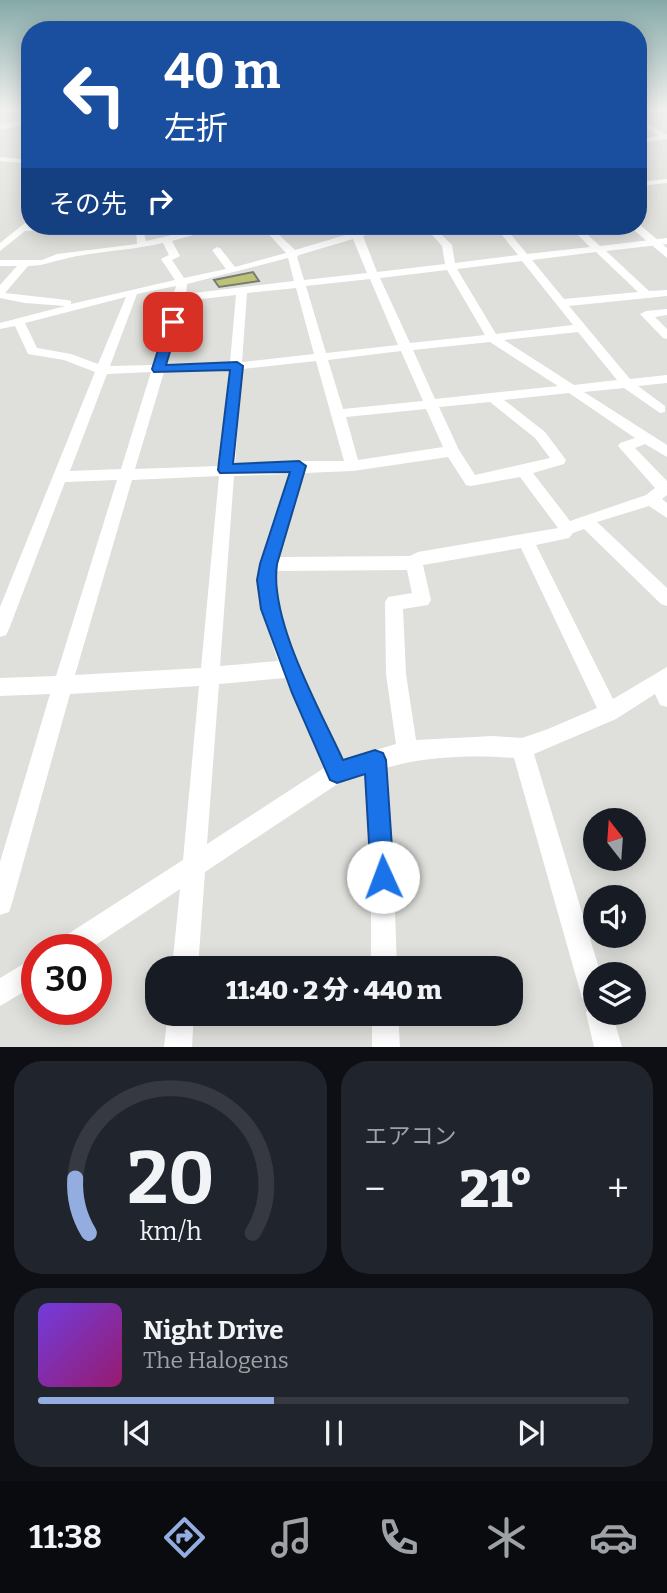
<!DOCTYPE html>
<html lang="ja">
<head>
<meta charset="utf-8">
<style>
  body { margin:0; font-family:Bitter,"Noto Sans JP",serif; background:#20242c; color:#f1f3f6; height:100vh; display:flex; flex-direction:column; font-size:26px; white-space:nowrap }
  * { box-sizing:border-box; margin:0 }
  p { font-size:23px; color:#9ea1a6 }
  .icon { flex:none; width:38px; height:38px; fill:none; stroke:currentColor; stroke-width:2; stroke-linecap:round; stroke-linejoin:round }
  .map { position:relative; height:1047px; overflow:hidden }
  .sheet { display:flex; flex-direction:column; gap:14px; padding:14px; background:#0d0f14; flex:1 }
  .sheet>* { flex:none }
  .banner { position:absolute; left:21px; top:21px; width:626px; height:214px; border-radius:28px; box-shadow:0 4px 18px #0003; background:#1a4fa0; color:#fff; overflow:hidden }
  .needle { width:46px; rotate:343deg }
  .buttons { position:absolute; left:583px; top:808px; display:grid; gap:14px }
  .buttons a { display:grid; place-items:center; width:63px; height:63px; border-radius:50%; background:#171b24; box-shadow:0 4px 18px #0003; font-size:35px }
  .speed { position:absolute; left:21px; top:934px; display:flex; gap:14px; font-size:35px; font-weight:700; text-align:center }
  .speed>* { display:grid; place-content:center; width:91px; height:91px; border-radius:50%; background:#171b24; box-shadow:0 4px 18px #0003; line-height:1 }
  .speed .limit { border:10px solid #d22; background:#fff; color:#111 }
  .pin { position:absolute; display:grid; place-items:center; width:60px; height:60px; color:#fff; margin:-30px; border-radius:14px; box-shadow:0 4px 10px #0006 }
  .me { position:absolute; width:77px; margin:-38px; rotate:358deg; stroke-linejoin:round; filter:drop-shadow(0 0 5px #0008) }
  .turn { display:flex; align-items:center; gap:24px; height:147px; padding:0 28px; font-size:32px }
  .turn .icon { width:91px; height:91px; stroke-width:2.5 }
  .turn b { display:block; font-size:49px; line-height:60px }
  .then { display:flex; align-items:center; height:66px; padding:0 28px; background:#0003; gap:14px; font-size:26px }
  .big { font-size:52px; font-weight:800; line-height:1.1 }
  .sheet .widget { flex:1; display:flex; flex-direction:column; justify-content:center; gap:10px; min-width:0; padding:0 24px; border-radius:28px; background:#20242c }
  .sheet .dial { align-items:center; gap:0 }
  .dial svg { height:182px; overflow:visible; fill:none; stroke:#363941; stroke-width:7; stroke-linecap:round; text-anchor:middle }
  .dial text { fill:#f1f3f6; stroke:none }
  .song { display:flex; align-items:center; gap:21px }
  .cover { width:84px; height:84px; border-radius:10px; background:linear-gradient(135deg,hsl(260 70% 55%),hsl(320 70% 35%)) }
  .played { height:7px; border-radius:4px; background:linear-gradient(90deg,#94ade0 40%,#363941 40%) }
  .keys { display:flex; justify-content:space-around; direction:ltr }
  .heat { display:flex; justify-content:space-between; align-items:center; font-size:38px; direction:ltr }
  .sheet .tiles { flex:1; display:grid; gap:14px; grid-template-columns:1fr 1fr }
  .widget:last-child { grid-column:span 2 }
  .trip { position:absolute; left:145px; top:956px; width:378px; height:70px; border-radius:28px; background:#171b24; box-shadow:0 4px 18px #0003; font-weight:800; line-height:70px; text-align:center }
  .tabs { display:flex; height:112px; justify-content:space-around; align-items:center; background:#090b0e; color:#9ea1a6 }
  .tabs .icon { width:49px; height:49px }
  .tabs .current { color:#94ade0 }
  .tabs b { font-size:32px; color:#f1f3f6 }
  .map>svg:first-child { display:block }
  .building { fill:#bdc374; stroke:#7a7a76; stroke-width:2 }
  .lines { fill:none; stroke-linecap:round; stroke-linejoin:round }
  .minor { fill:#fff; fill-rule:evenodd }
  .major { fill:#fff; fill-rule:evenodd }
  .route { fill:#1a73e8; stroke:#114b97; stroke-width:2 }
</style>
</head>
<body>
<div class="map">
<svg width="667" height="1047" viewBox="0 0 667 1047">
  <rect width="100%" height="100%" fill="#dfe0db"/>
  <path class="building" d="M253,272L259,281L219,287L214,280Z"/>
  <g class="lines">
    <g class="minor">
      <path d="M639,118L667,135V139L639,143V139L658,136L639,123Z"/>
      <path d="M0,157L30,160V164L0,161Z"/>
      <path d="M667,179V183L639,186V182Z"/>
      <path d="M30,185V190L23,188Z"/>
      <path d="M30,219V226H142L146,241L211,226H226L172,241L180,256L172,260L184,278L226,269L212,250L217,247L220,248L235,267L286,253L261,226H270L295,250L352,233L346,226H355L360,231L377,226H390L363,236L377,272L445,264L442,246L424,226H433L452,245L455,263L518,255L495,226H504L527,254L590,247L569,226H578L600,246L667,238V244L606,251L649,291L667,290V296L569,306L630,379L667,375V383L638,386L665,406V412L660,413L624,388L584,392L667,445V457L645,444L635,448L667,481V495L662,499L667,503V518L649,506L597,522L667,588V606L661,604L584,529L573,533L569,538L536,545L613,699L667,667V707L660,705L655,694L616,719L534,754L601,975H595V1013H612L622,1047H594L586,1013L588,1008L582,998L514,758C473,755 426,756 386,768L393,854L397,968H371V854L365,774L342,781L205,872L198,968H172L180,889L88,950H54L57,941L183,860L199,686L70,694L12,903L9,912L0,915V862L50,694L0,696V678L56,676L117,480L65,482L9,629L6,635L0,637V607L95,372L64,360L28,354L15,326L0,329V323L65,306L25,303L0,298V285L17,266H0V260H42L57,254L137,244L136,230L123,228L25,231L0,251V243ZM353,239L367,273L304,280L297,257L299,255ZM163,243L169,255L161,259L175,280L71,304V301L67,300L5,293L28,266C40,266 48,263 60,260C93,251 129,251 163,243ZM596,252L638,292L564,299L532,260ZM288,258L294,281L186,294L187,284ZM522,261L573,325L496,334L457,269ZM447,270L485,335L410,343L380,278ZM370,279L398,345L326,353L306,286ZM176,286L154,365L110,366L137,294ZM296,288L314,354L242,362L247,293ZM236,295L230,362L166,364L185,301ZM126,297L98,364L71,354L37,348L25,323ZM578,332L617,380L574,385L504,340ZM490,342L558,386L435,399L413,350ZM401,351L423,401L343,409L328,360ZM316,361L344,461H299L235,465L242,369ZM229,370L220,466L135,469L164,372ZM151,372L121,469L70,471L107,374ZM569,393L635,438L620,443L618,446L655,488L646,495L570,521L533,473L564,464L566,460L545,432L504,400ZM490,402L535,438L550,458L475,475L459,450L439,407ZM426,409L443,447L358,460L346,417ZM448,457L466,485L471,486L520,477L558,528L418,552L410,556L279,557L304,473L353,471ZM289,474C281,501 264,540 261,566C257,599 268,631 278,661L220,666L234,476ZM219,476L201,668L75,675L132,480ZM521,548L597,708L548,729L522,738L493,736L416,740L406,674L403,609L428,605L431,600L423,565ZM407,570L412,593L388,597L385,602L386,674L396,744L342,760C315,702 276,636 277,571ZM285,678L324,768L207,844L219,684Z"/>
      <path d="M667,309V315L655,317L667,329V339L663,338L640,314L646,311Z"/>
      <path d="M37,956V984L0,1006V978Z"/>
      <path d="M168,1013H194L192,1047H164Z"/>
      <path d="M372,1013H398L400,1047H372Z"/>
    </g>
    <g class="major">
      <path d="M30,118V123L0,130V124Z"/>
      <path d="M639,224L667,248V258L629,226Z"/>
    </g>
  </g>
  <linearGradient id="sky" x2="0" y2="1"><stop stop-color="#85a9a8"/><stop offset="0.43" stop-color="#f1f1ef"/><stop offset="1" stop-color="#f1f1ef" stop-opacity="0"/></linearGradient>
  <rect width="667" height="254" fill="url(#sky)"/>
  <path class="route" d="M173,318L179,322L166,365L237,362L243,366L233,464L299,461L306,466L277,564C269,620 319,708 343,760L375,750L383,753L386,760L394,877L391,886L383,889L374,886L371,877L365,774L337,783L330,780L292,693L261,609L257,580L260,564L290,472L220,473L218,470L230,370L154,372L152,369L167,322Z"/>
</svg>
<div class="buttons">
<a><svg class="needle" viewBox="-14 -14 28 28"><path d="M0-13l5 13h-10z" fill="#e53935"/><path d="M0 13l5-13h-10z" fill="#9ea1a6"/></svg></a>
<a><svg class="icon" aria-label="sound" viewBox="0 0 24 24"><path d="M4 9h4l5-4v14l-5-4H4zM17 9q2 3 0 6"/></svg></a>
<a><svg class="icon" aria-label="layers" viewBox="0 0 24 24"><path d="M12 4l9 5-9 5-9-5zM3 14l9 5 9-5"/></svg></a>
</div>
<div class="speed"><div class="limit">30</div></div>
<div class="pin" style="left:173px;top:322px;background:#d93025"><svg class="icon" aria-label="arrive" viewBox="0 0 24 24"><path d="M6 21V4h12l-3 4 3 4H6"/></svg></div>
<svg class="me" style="left:383px;top:877px" viewBox="-20 -20 40 40"><circle r="19" fill="#fff"/><path d="M0-13L10 11 0 6-10 11z" fill="#1a73e8"/></svg>
<div class="trip">11:40 · 2 分 · 440 m</div>
<div class="banner">
<div class="turn"><svg class="icon" aria-label="left" viewBox="0 0 24 24"><path d="M17 20v-9H6M10 6l-5 5 5 5"/></svg><div><b>40 m</b>左折</div></div>
<div class="then">その先<svg class="icon" aria-label="right" viewBox="0 0 24 24"><path d="M7 20v-9h11M14 6l5 5-5 5"/></svg></div>
</div>
</div>
<section class="sheet">
<div class="tiles">
<div class="widget dial"><svg viewBox="0 0 100 80">
<path d="M14 69A42 42 0 1 1 86 69"/>
<path d="M14 69A42 42 0 0 1 8 45" stroke="#94ade0"/>
<text x="50" y="56" font-size="32" font-weight="700">20</text>
<text x="50" y="72" font-size="11">km/h</text>
</svg></div>
<div class="widget"><p>エアコン</p>
<div class="heat"><a>−</a><b class="big">21°</b><a>+</a></div>
</div>
<div class="widget">
<div class="song"><i class="cover"></i><div><b>Night Drive</b><p>The Halogens</p></div></div>
<div class="played"></div>
<div class="keys"><svg class="icon" aria-label="previous" viewBox="0 0 24 24"><path d="M18 5L8 12l10 7zM5 5v14"/></svg><svg class="icon" aria-label="pause" viewBox="0 0 24 24"><path d="M8 5v14M16 5v14"/></svg><svg class="icon" aria-label="next" viewBox="0 0 24 24"><path d="M6 5l10 7-10 7zM19 5v14"/></svg></div>
</div>
</div>
</section>
<nav class="tabs">
<b>11:38</b>
<svg class="icon current" aria-label="directions" viewBox="0 0 24 24"><path d="M12 3l9 9-9 9-9-9zM9 14v-3h6M13 9l2 2-2 2"/></svg>
<svg class="icon" aria-label="music" viewBox="0 0 24 24"><path d="M9 18V5l10-2v13"/><circle cx="6" cy="18" r="3"/><circle cx="16" cy="16" r="3"/></svg>
<svg class="icon" aria-label="phone" viewBox="0 0 24 24"><path d="M5 4h4l2 5-3 2q2 4 5 5l2-3 5 2v4C11 20 4 13 5 4z"/></svg>
<svg class="icon" aria-label="climate" viewBox="0 0 24 24"><path d="M12 3v18M4 7l16 10M4 17L20 7"/></svg>
<svg class="icon" aria-label="car" viewBox="0 0 24 24"><path d="M5 17H2v-5l4-1 3-4h7l3 4 3 1v5h-3M9 17h6M6 11h13"/><circle cx="7" cy="17" r="2"/><circle cx="17" cy="17" r="2"/></svg>
</nav>
</body>
</html>
